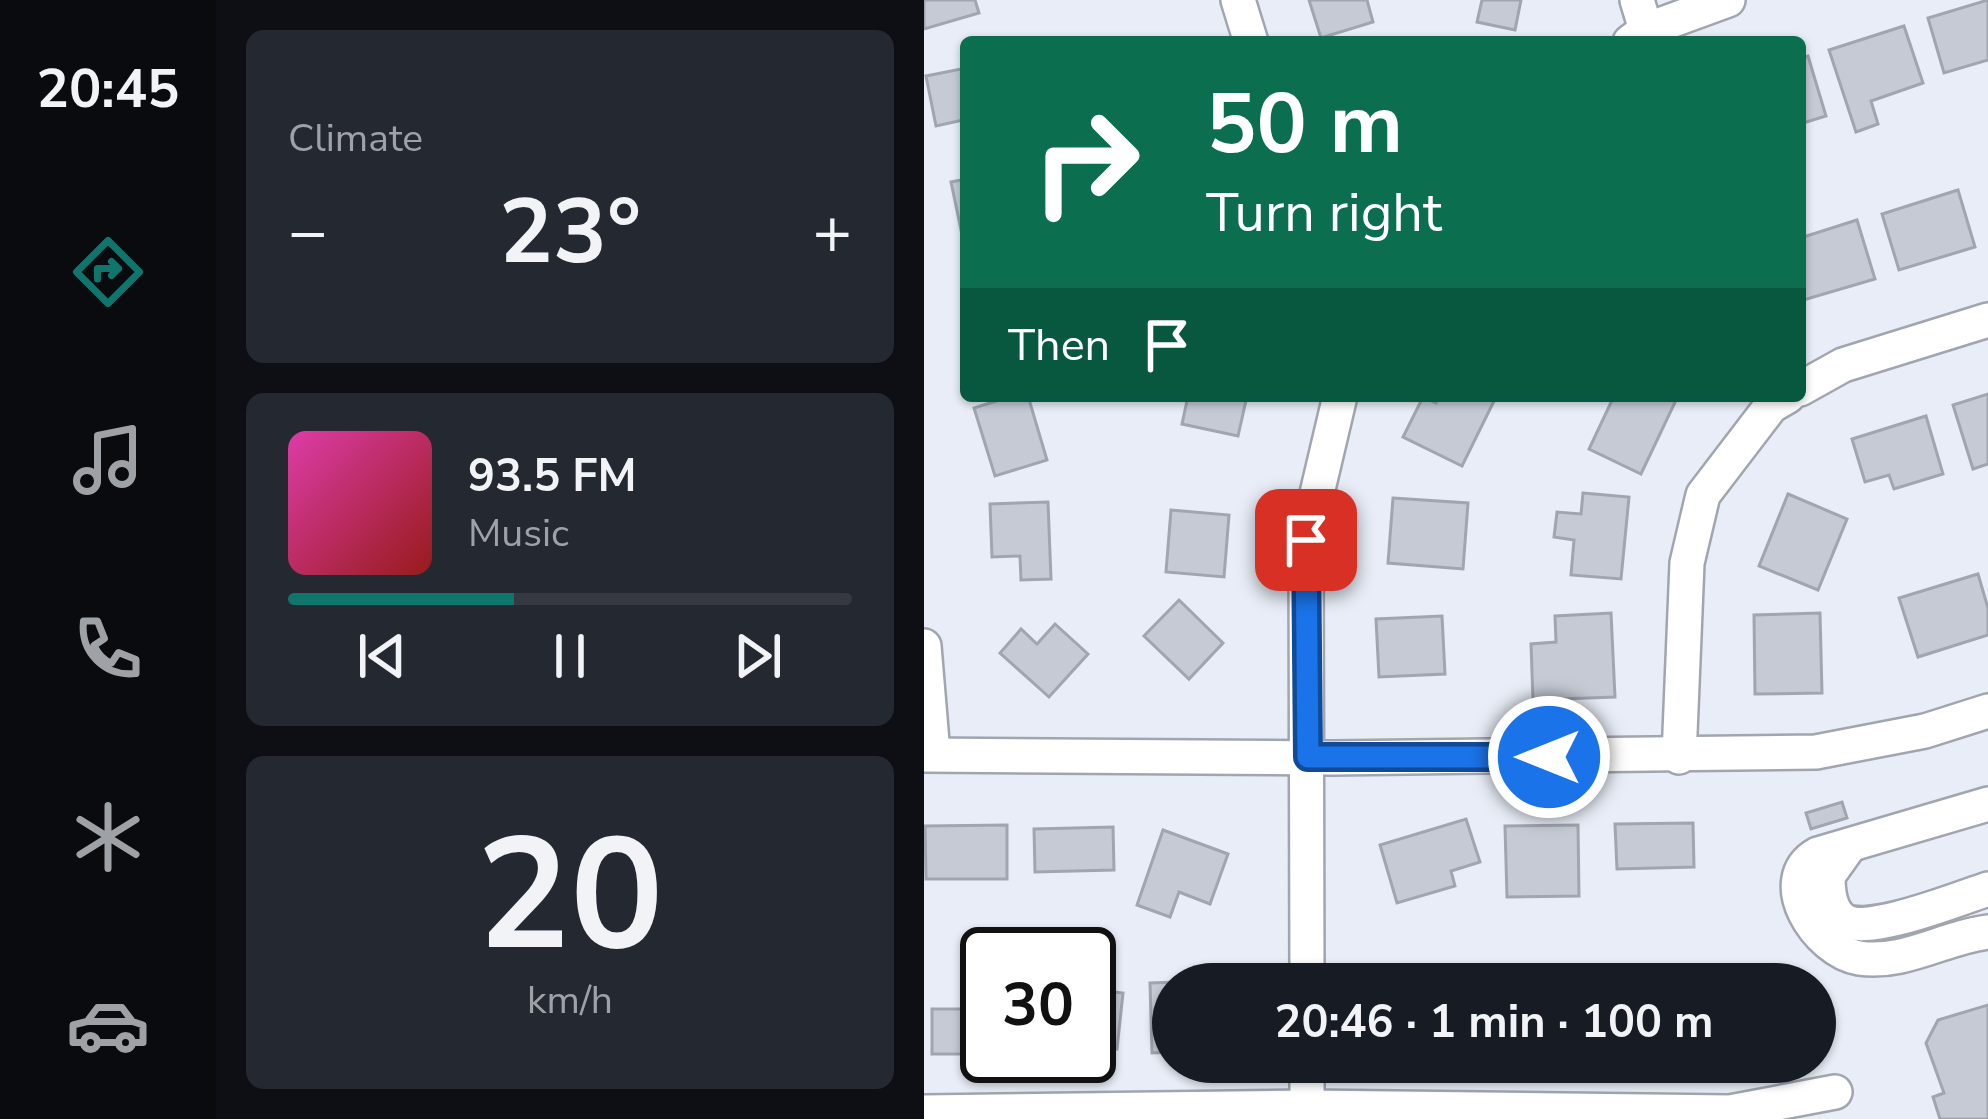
<!DOCTYPE html>
<html lang="en">
<head>
<meta charset="utf-8">
<style>
  body { margin:0; font-family:"Nunito Sans",sans-serif; background:#242831; color:#f1f3f6; height:100vh; display:flex; flex-direction:column; font-size:45px; white-space:nowrap }
  * { box-sizing:border-box; margin:0 }
  p { font-size:39px; color:#9ea1a6 }
  .icon { flex:none; width:66px; height:66px; fill:none; stroke:currentColor; stroke-width:2; stroke-linecap:round; stroke-linejoin:round }
  .map { position:relative; flex:1; overflow:hidden }
  .details { display:flex; flex-direction:column; gap:30px; padding:30px; background:#0d0f14; width:708px }
  .details>* { flex:none }
  .banner { position:absolute; left:36px; top:36px; width:846px; height:366px; border-radius:12px; box-shadow:0 3px 9px #0004; background:#0b6e4f; color:#fff; overflow:hidden }
  .speed { position:absolute; left:36px; top:927px; display:flex; gap:24px; font-size:60px; font-weight:700; text-align:center }
  .speed>* { display:grid; place-content:center; width:156px; height:156px; border-radius:50%; background:#171b24; box-shadow:0 3px 9px #0004; line-height:1 }
  .speed .limit { border:6px solid #111; border-radius:18px; background:#fff; color:#111 }
  .pin { position:absolute; display:grid; place-items:center; width:102px; height:102px; color:#fff; margin:-51px; border-radius:24px; box-shadow:0 6px 18px #0006 }
  .me { position:absolute; width:132px; margin:-66px; rotate:270deg; stroke-linejoin:round; filter:drop-shadow(0 0 9px #0008) }
  .turn { display:flex; align-items:center; gap:42px; height:252px; padding:0 48px; font-size:54px }
  .turn .icon { width:156px; height:156px; stroke-width:2.5 }
  .turn b { display:block; font-size:84px; line-height:102px }
  .then { display:flex; align-items:center; height:114px; padding:0 48px; background:#0003; gap:24px; font-size:45px }
  .big { font-size:90px; font-weight:700; line-height:1.1 }
  .details .tile { flex:1; display:flex; flex-direction:column; justify-content:center; gap:18px; min-width:0; padding:0 42px; border-radius:18px; background:#242831 }
  .details .dial { align-items:center; gap:0 }
  .dial b { font-size:156px; line-height:1 }
  .song { display:flex; align-items:center; gap:36px }
  .cover { width:144px; height:144px; border-radius:18px; background:linear-gradient(135deg,hsl(320 70% 55%),hsl(0 70% 35%)) }
  .played { height:12px; border-radius:6px; background:linear-gradient(90deg,#0f766e 40%,#363941 40%) }
  .keys { display:flex; justify-content:space-around; direction:ltr }
  .heat { display:flex; justify-content:space-between; align-items:center; font-size:66px; direction:ltr }
  .trip { position:absolute; left:228px; top:963px; width:684px; height:120px; border-radius:60px; background:#171b24; box-shadow:0 3px 9px #0004; font-weight:700; line-height:120px; text-align:center }
  main { display:flex; flex:1; min-height:0 }
  .menu { display:flex; flex-direction:column; width:216px; justify-content:space-around; align-items:center; background:#090b0e; color:#9ea1a6 }
  .menu .icon { width:84px; height:84px }
  .menu .selected { color:#0f766e }
  .menu b { font-size:54px; color:#f1f3f6 }
  .map>svg:first-child { display:block }
  .building { fill:#c5cad4; stroke:#a1a5af; stroke-width:3 }
  .lines { fill:none; stroke-linecap:round; stroke-linejoin:round }
  .minor-casing { stroke:#a1a5af; stroke-width:38 }
  .minor { stroke:#fff; stroke-width:33 }
  .route-casing { stroke:#114b97; stroke-width:30 }
  .route { stroke:#1a73e8; stroke-width:21 }
</style>
</head>
<body>
<main>
<nav class="menu">
<b>20:45</b>
<svg class="icon selected" aria-label="directions" viewBox="0 0 24 24"><path d="M12 3l9 9-9 9-9-9zM9 14v-3h6M13 9l2 2-2 2"/></svg>
<svg class="icon" aria-label="music" viewBox="0 0 24 24"><path d="M9 18V5l10-2v13"/><circle cx="6" cy="18" r="3"/><circle cx="16" cy="16" r="3"/></svg>
<svg class="icon" aria-label="phone" viewBox="0 0 24 24"><path d="M5 4h4l2 5-3 2q2 4 5 5l2-3 5 2v4C11 20 4 13 5 4z"/></svg>
<svg class="icon" aria-label="climate" viewBox="0 0 24 24"><path d="M12 3v18M4 7l16 10M4 17L20 7"/></svg>
<svg class="icon" aria-label="car" viewBox="0 0 24 24"><path d="M5 17H2v-5l4-1 3-4h7l3 4 3 1v5h-3M9 17h6M6 11h13"/><circle cx="7" cy="17" r="2"/><circle cx="17" cy="17" r="2"/></svg>
</nav>
<section class="details">
<div class="tile"><p>Climate</p>
<div class="heat"><a>−</a><b class="big">23°</b><a>+</a></div>
</div>
<div class="tile">
<div class="song"><i class="cover"></i><div><b>93.5 FM</b><p>Music</p></div></div>
<div class="played"></div>
<div class="keys"><svg class="icon" aria-label="previous" viewBox="0 0 24 24"><path d="M18 5L8 12l10 7zM5 5v14"/></svg><svg class="icon" aria-label="pause" viewBox="0 0 24 24"><path d="M8 5v14M16 5v14"/></svg><svg class="icon" aria-label="next" viewBox="0 0 24 24"><path d="M6 5l10 7-10 7zM19 5v14"/></svg></div>
</div>
<div class="tile dial"><b>20</b><p>km/h</p></div>
</section>
<div class="map">
<svg width="1064" height="1119" viewBox="0 0 1064 1119">
  <rect width="100%" height="100%" fill="#e8edf7"/>
  <g class="building">
    <path d="M0,0H51L55,13L0,29Z"/>
    <path d="M385,0H443L449,22L397,38Z"/>
    <path d="M558,0H597L591,30L553,22Z"/>
    <path d="M1064,0V60L1020,73L1004,18Z"/>
    <path d="M980,26L999,83L947,101L954,124L932,132L905,50Z"/>
    <path d="M884,56L902,116L876,124V59Z"/>
    <path d="M42,68V138L39,120L12,126L2,76Z"/>
    <path d="M42,179V254L27,182Z"/>
    <path d="M1034,190L1051,247L975,270L958,214Z"/>
    <path d="M933,220L951,279L876,301V238Z"/>
    <path d="M1064,394V464L1049,469L1029,405Z"/>
    <path d="M88,396H104L123,460L71,476L50,408Z"/>
    <path d="M264,396H323L314,436L258,424Z"/>
    <path d="M516,396H561L570,401L538,466L479,437L499,397L512,403Z"/>
    <path d="M690,396H754L717,474L665,449Z"/>
    <path d="M1002,416L1019,474L970,489L965,475L941,482L928,439Z"/>
    <path d="M659,493L705,497L697,579L647,575L650,540L630,537L633,512L657,514Z"/>
    <path d="M864,494L923,519L894,590L835,566Z"/>
    <path d="M469,498L544,503L539,569L464,563Z"/>
    <path d="M124,502L127,579L97,580L96,556L68,557L66,504Z"/>
    <path d="M247,510L305,515L300,577L242,572Z"/>
    <path d="M1054,574L1064,608V635L994,657L975,598Z"/>
    <path d="M255,600L299,643L265,679L220,636Z"/>
    <path d="M687,613L691,697L609,700L607,644L632,642L631,616Z"/>
    <path d="M896,613L898,693L831,694L830,615Z"/>
    <path d="M518,616L521,674L455,677L452,619Z"/>
    <path d="M131,624L164,654L125,697L76,653L97,629L113,644Z"/>
    <path d="M918,802L923,818L887,829L882,813Z"/>
    <path d="M542,819L556,862L527,871L531,886L473,903L456,845Z"/>
    <path d="M769,823L770,867L693,869L691,824Z"/>
    <path d="M83,825V879H2L1,826Z"/>
    <path d="M654,825L655,896L583,897L581,826Z"/>
    <path d="M189,827L190,870L111,872L110,829Z"/>
    <path d="M239,830L304,854L286,904L255,892L246,917L213,905Z"/>
    <path d="M586,971L612,972V984H586Z"/>
    <path d="M287,981L249,984V1052L228,1053L226,983Z"/>
    <path d="M165,989L199,993L193,1049L165,1046Z"/>
    <path d="M41,990H63V1054H8V1009H41Z"/>
    <path d="M1064,1005V1119H1016L1009,1097L1020,1093L1002,1043L1014,1020Z"/>
  </g>
  <g class="lines">
    <g class="minor-casing">
      <g id="minor">
        <path d="M314,0L327,42"/>
        <path d="M713,0L722,30"/>
        <path d="M706,42L722,30L804,0"/>
        <path d="M876,389L919,365L1064,320"/>
        <path d="M0,646L9,754"/>
        <path d="M0,755L408,758L892,752L1001,731L1064,711"/>
        <path d="M755,757L763,563L779,495L847,406L864,396"/>
        <path d="M1064,804L894,854C847,880 893,951 935,958C980,965 1021,937 1064,932"/>
        <path d="M926,845L904,876C904,891 905,909 918,919C941,937 1036,898 1064,889"/>
        <path d="M383,984L382,540L416,396"/>
        <path d="M383,1062V1119"/>
        <path d="M0,1112L383,1107L806,1112L911,1092"/>
      </g>
    </g>
    <use href="#minor" class="minor"/>
  </g>
  <g class="lines">
    <g class="route-casing">
      <path id="route" d="M382,540L384,757H625"/>
    </g>
    <use href="#route" class="route"/>
  </g>
</svg>
<div class="speed"><div class="limit">30</div></div>
<div class="pin" style="left:382px;top:540px;background:#d93025"><svg class="icon" aria-label="arrive" viewBox="0 0 24 24"><path d="M6 21V4h12l-3 4 3 4H6"/></svg></div>
<svg class="me" style="left:625px;top:757px" viewBox="-20 -20 40 40"><circle r="17" fill="#1a73e8" stroke="#fff" stroke-width="3"/><path d="M0-11L8 9 0 5-8 9z" fill="#fff"/></svg>
<div class="trip">20:46 · 1 min · 100 m</div>
<div class="banner">
<div class="turn"><svg class="icon" aria-label="right" viewBox="0 0 24 24"><path d="M7 20v-9h11M14 6l5 5-5 5"/></svg><div><b>50 m</b>Turn right</div></div>
<div class="then">Then<svg class="icon" aria-label="arrive" viewBox="0 0 24 24"><path d="M6 21V4h12l-3 4 3 4H6"/></svg></div>
</div>
</div>
</main>
</body>
</html>
